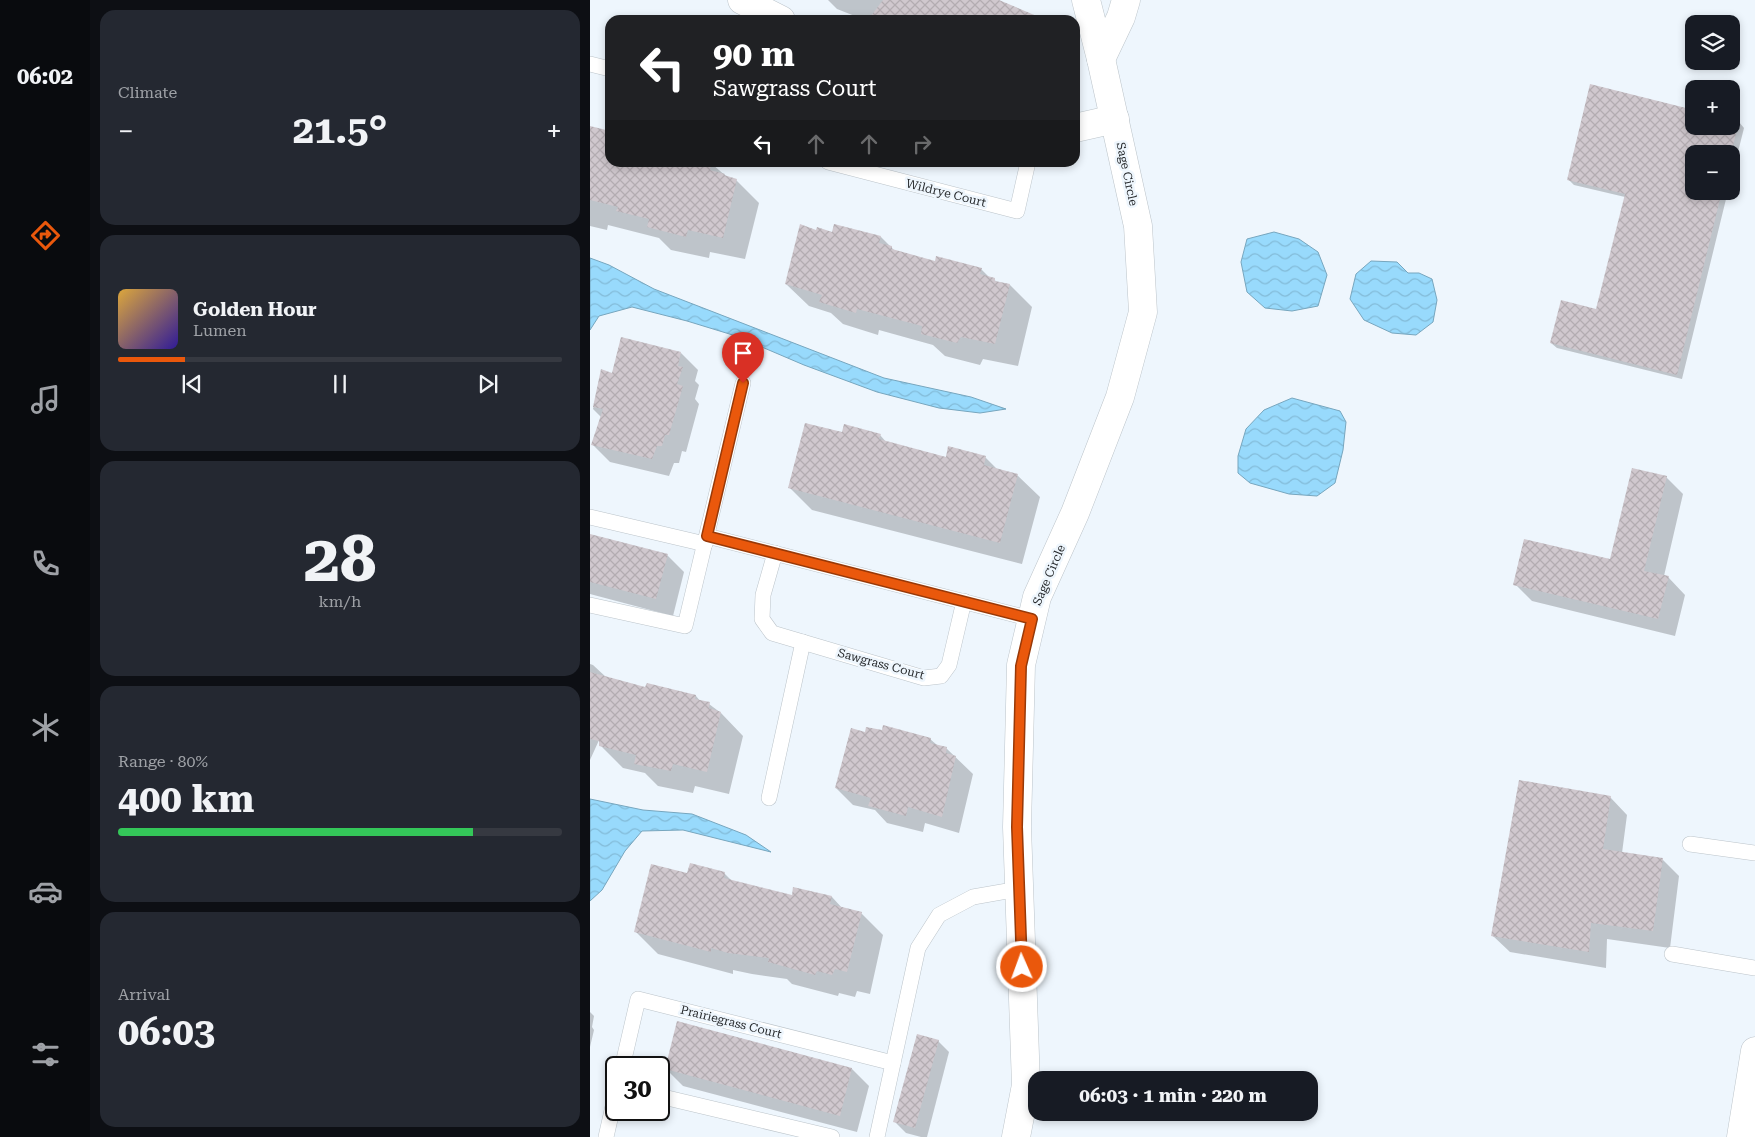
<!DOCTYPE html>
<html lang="en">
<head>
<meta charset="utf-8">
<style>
  body { margin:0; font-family:"Roboto Serif",serif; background:#242831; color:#f1f3f6; height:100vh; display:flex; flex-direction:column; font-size:19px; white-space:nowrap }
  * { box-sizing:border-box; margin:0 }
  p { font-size:16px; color:#9ea1a6 }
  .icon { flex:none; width:28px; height:28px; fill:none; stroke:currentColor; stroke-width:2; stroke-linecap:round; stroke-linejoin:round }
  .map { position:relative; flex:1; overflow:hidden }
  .sheet { display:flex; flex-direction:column; gap:10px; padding:10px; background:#0d0f14; width:500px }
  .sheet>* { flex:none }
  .hud { position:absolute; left:15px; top:15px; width:475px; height:152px; border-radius:15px; box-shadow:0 2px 8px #0003; background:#202124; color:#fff; overflow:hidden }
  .fabs { position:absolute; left:1095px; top:15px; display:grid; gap:10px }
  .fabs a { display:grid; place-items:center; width:55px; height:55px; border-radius:10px; background:#171b24; box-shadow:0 2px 8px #0003; font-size:25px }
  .speed { position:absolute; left:15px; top:1056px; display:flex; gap:10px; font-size:25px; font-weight:700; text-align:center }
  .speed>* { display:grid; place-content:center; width:65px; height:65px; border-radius:50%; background:#171b24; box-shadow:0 2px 8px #0003; line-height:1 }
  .speed .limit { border:2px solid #111; border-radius:8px; background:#fff; color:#111 }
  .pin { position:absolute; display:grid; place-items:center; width:42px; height:42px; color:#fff; margin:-51px -21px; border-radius:50% 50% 50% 0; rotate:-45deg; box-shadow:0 0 5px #0007 }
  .pin .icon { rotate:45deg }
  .me { position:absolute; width:55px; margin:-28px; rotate:358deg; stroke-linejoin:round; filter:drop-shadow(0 0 4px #0008) }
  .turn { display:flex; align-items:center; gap:18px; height:105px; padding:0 25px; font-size:22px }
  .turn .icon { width:65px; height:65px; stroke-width:2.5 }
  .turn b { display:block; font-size:35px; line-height:42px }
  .lanes { display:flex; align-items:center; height:48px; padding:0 25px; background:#0003; justify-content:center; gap:25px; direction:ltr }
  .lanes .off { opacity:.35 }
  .big { font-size:38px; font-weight:700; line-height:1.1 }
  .sheet .card { flex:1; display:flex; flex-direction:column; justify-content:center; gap:8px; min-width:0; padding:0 18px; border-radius:15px; background:#242831 }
  .sheet .dial { align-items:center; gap:0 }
  .dial b { font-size:65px; line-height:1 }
  .song { display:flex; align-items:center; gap:15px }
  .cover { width:60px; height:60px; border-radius:8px; background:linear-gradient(135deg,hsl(40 70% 55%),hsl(250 70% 35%)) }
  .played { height:5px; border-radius:2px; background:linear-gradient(90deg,#ea580c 15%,#363941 15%) }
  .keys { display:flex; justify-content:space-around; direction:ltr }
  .heat { display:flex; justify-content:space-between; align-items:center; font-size:28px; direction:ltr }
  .charge { height:8px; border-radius:4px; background:linear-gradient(90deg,#34c759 80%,#363941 0) }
  .trip { position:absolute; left:438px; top:1071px; width:290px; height:50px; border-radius:15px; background:#171b24; box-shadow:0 2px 8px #0003; font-weight:700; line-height:50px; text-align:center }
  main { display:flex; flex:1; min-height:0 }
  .tab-bar { display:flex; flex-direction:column; width:90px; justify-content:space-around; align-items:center; background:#090b0e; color:#9ea1a6 }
  .tab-bar .icon { width:35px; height:35px }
  .tab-bar .on { color:#ea580c }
  .tab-bar b { font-size:22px; color:#f1f3f6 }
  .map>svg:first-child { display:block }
  .water { fill:url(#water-waves); stroke:#77a6be }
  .shadow { fill:#0003 }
  .building { fill:url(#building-cross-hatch) }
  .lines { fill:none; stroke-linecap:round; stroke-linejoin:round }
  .lane-casing { stroke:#bcc4ca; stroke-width:16 }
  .street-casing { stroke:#bcc4ca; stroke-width:29 }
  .secondary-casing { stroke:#bcc4ca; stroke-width:29 }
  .lane { stroke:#fff; stroke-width:15 }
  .street { stroke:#fff; stroke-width:28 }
  .secondary { stroke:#fff; stroke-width:28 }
  .route-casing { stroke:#983908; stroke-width:12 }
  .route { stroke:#ea580c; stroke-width:9 }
  .labels { text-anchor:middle; stroke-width:5; stroke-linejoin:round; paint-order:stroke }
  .street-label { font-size:12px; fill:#292c2f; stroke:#eef6fd }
</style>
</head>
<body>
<main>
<nav class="tab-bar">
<b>06:02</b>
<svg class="icon on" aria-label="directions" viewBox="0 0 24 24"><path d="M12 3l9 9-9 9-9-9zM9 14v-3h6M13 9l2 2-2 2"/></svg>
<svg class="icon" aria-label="music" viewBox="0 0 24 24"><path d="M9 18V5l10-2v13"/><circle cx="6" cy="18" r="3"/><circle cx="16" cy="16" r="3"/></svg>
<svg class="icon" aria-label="phone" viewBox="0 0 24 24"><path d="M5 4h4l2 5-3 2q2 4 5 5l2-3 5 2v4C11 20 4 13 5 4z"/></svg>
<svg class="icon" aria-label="climate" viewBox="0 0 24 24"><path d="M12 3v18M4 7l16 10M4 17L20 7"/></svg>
<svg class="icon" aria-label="car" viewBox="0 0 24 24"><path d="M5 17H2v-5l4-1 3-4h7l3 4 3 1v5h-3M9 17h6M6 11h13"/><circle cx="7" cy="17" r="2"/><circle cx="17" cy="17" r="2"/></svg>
<svg class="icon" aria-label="filters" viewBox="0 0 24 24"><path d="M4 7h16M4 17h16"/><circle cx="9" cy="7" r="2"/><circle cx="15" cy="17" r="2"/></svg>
</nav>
<section class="sheet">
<div class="card"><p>Climate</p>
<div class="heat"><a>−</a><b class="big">21.5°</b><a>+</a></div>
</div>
<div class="card">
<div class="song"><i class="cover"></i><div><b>Golden Hour</b><p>Lumen</p></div></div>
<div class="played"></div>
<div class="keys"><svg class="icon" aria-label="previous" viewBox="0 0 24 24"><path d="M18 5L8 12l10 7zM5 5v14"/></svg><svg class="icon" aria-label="pause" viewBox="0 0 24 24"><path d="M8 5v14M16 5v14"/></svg><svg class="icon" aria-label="next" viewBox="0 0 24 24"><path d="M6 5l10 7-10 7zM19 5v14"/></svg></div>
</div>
<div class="card dial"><b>28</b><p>km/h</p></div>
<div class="card"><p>Range · 80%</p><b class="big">400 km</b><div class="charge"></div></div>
<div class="card"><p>Arrival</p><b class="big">06:03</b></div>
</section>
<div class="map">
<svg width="1165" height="1137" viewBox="0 0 1165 1137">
  <defs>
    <pattern id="water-waves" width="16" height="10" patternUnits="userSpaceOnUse" patternTransform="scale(1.25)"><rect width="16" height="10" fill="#98dafc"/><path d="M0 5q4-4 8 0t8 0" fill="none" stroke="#83bbd8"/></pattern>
    <pattern id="building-cross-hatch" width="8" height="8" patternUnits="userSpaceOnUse" patternTransform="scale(1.25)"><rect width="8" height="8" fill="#d0c8ce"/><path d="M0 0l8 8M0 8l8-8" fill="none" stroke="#b3acb1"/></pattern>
  </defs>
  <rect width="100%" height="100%" fill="#eef6fd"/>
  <g class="water">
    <path d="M684,232L709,239L728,252L737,275L728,306L702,311L675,308L657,292L651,262L657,239Z"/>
    <path d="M0,258L19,265L64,289L294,378L381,397L416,409L390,413L349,408L287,392L214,365L146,336L97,321L42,307L9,316L0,330Z"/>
    <path d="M781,261L807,262L818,273H829L842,279L847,300L843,322L826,335L802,333L774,320L760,299L766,274Z"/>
    <path d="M702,398L750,411L756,422L753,450L745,483L727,496L699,494L660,483L648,473V456L656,429L674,410Z"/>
    <path d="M0,799L53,810L102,814L156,835L181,852L93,830L52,831L35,851L12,890L0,901Z"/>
  </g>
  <g class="shadow">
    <path d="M238,0H406L445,20H275L247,9Z"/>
    <path d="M1149,122L1154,128L1141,180V154H1104V191H1138L1092,379L967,348L961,343L1007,310L1035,197L984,185L978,179L1104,126H1141Z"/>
    <path d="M0,127L20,134V162H117L122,164L137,177L146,180L169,203L155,259L120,252L119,258L81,250L69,238L18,225L17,230L0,226Z"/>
    <path d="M245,226L291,237L306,252L346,262L391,269L400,278L408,282L420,285L442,307L428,366L393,359L390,365L355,356L343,345L289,330L288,335L253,324L241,313L219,306L196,284L227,231L242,234Z"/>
    <path d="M91,353L108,370L105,381L109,385L105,399L109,404L96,452L92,451L89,463H84L79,476L20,462L3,445L11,417L3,409L12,371L23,374Z"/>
    <path d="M290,435L297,443L357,458L395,457L408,470L427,475L450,497L432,564L222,510L200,488Z"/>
    <path d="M1076,477L1093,494L1074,576L1078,577L1095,595L1085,636L942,601L925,584L1021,561Z"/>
    <path d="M0,535L77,555L94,572L83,616L0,594Z"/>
    <path d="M0,664L3,665L17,678L56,688L58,685L106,696L111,702L119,704L131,713L153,736L139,794L105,786L103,793L68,786L55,773L33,768L10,745V738L0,760Z"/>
    <path d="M277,733L340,739L347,745L356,748L383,774L369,833L335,823L333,832L297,823L285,810L263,805L246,788Z"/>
    <path d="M1020,797L1037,815L1032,853L1072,859L1089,876L1080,948L1017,939L1016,968L920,952L902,935Z"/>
    <path d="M134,873L143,882L203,896L242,897L253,909L271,913L293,935L280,994L267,991L265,997L249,993L248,996L202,984L197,979L162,974L143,970V974L68,954L45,931L98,874Z"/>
    <path d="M0,1012L4,1016L2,1027L4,1030L0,1047Z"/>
    <path d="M348,1041L359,1052L337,1137H331L316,1133L304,1121Z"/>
    <path d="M76,1069H262L279,1086L267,1132L93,1086Z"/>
  </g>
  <g class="building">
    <path d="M293,0H409L456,20H278Z"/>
    <path d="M1000,84L1104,110V126H1141V119L1149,121L1141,154H1104V191H1132L1087,375L960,343L971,300L1006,309L1035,194L977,180Z"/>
    <path d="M0,126L20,131V162H122L120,170L135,174L134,175L147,179L133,238L98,230L96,237L57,227L59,219L26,211L28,207L0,200Z"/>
    <path d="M210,224L226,230L227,227L242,232L244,224L291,236L289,243L302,246V249L345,261L346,256L392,268L390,274L405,278V281L420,284L405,344L371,337L367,343L331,334L332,326L267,309L266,313L229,302L232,295L195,284Z"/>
    <path d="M31,337L91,352L88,366L93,367L87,384L93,386L79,435H75L72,446H67L62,459L1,445L13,409L3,407L11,369L22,373Z"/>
    <path d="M215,423L252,432L254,424L291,434L289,439L356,457L358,446L396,456L394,465L428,474L410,543L198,488Z"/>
    <path d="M1042,468L1077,476L1054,571L1079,576L1068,619L923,585L934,539L1020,559Z"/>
    <path d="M0,534L78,554L66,599L0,582Z"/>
    <path d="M0,672L55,687L57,683L106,695L105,699L120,702L119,708L131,712L117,772L83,764L81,771L44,764L46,755L9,746V741L0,739Z"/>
    <path d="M293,725L341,738L340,743L357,747L356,753L366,756L352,817L318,807L316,816L278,806L281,798L245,788L261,728L275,732L276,727L292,730Z"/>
    <path d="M929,780L1021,796L1013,849L1073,858L1063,931L1001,923L999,952L901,936Z"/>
    <path d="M100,863L135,872L134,878L202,895L203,887L242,896L240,904L272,912L257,972L245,969L242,975L227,971L225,975L178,962L179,958L138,953L121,948V952L44,932L61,864L97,873Z"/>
    <path d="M87,1021L262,1068L250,1116L75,1069Z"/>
    <path d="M327,1034L349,1040L325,1128L303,1122Z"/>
  </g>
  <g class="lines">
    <g class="lane-casing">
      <g id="lane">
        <path d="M0,64L20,69"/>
        <path d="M238,162L427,211L438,162"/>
        <path d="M0,517L115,544"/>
        <path d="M117,536L442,619"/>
        <path d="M185,553L173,595L172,619L182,633L334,678L351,676L359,665L374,601"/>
        <path d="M0,605L95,626L153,383"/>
        <path d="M179,798L213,642"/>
        <path d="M1100,844L1165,853"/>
        <path d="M1082,954L1165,968"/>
        <path d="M32,1068L48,999L303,1063"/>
        <path d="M69,1096L242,1137"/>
        <path d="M16,1137L26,1093"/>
        <path d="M287,1137L328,948L349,915L383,897L429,889"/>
      </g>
    </g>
    <g class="street-casing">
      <g id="street">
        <path d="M152,0L191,20"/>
        <path d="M511,59L531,17L536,0"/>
        <path d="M485,128L525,119"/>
        <path d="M426,1137L436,1085L427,827L431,665L447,597L485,513L530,397L553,312L548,226L511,59L496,0"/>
      </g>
    </g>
    <g class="secondary-casing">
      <path id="secondary" d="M1151,1137L1165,1051"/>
    </g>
    <use href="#lane" class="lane"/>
    <use href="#street" class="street"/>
    <use href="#secondary" class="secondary"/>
  </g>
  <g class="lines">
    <g class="route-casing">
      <path id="route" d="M153,383L117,536L442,619L431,666L427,827L432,967"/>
    </g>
    <use href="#route" class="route"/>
  </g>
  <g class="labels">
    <g class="street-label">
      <text transform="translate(537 174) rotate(78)" y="4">Sage Circle</text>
      <text transform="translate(356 193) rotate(14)" y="4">Wildrye Court</text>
      <text transform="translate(459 575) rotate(-67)" y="4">Sage Circle</text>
      <text transform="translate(291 664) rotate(15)" y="4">Sawgrass Court</text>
      <text transform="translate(141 1022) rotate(14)" y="4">Prairiegrass Court</text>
    </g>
  </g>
</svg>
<div class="fabs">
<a><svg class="icon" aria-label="layers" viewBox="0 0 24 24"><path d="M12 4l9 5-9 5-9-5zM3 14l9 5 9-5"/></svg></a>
<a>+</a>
<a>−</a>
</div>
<div class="speed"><div class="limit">30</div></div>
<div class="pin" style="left:153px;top:383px;background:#d93025"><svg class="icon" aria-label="arrive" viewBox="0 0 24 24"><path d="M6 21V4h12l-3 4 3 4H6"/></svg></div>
<svg class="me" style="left:432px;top:967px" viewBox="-20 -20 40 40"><circle r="17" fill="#ea580c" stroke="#fff" stroke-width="3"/><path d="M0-11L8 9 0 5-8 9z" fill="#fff"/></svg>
<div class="trip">06:03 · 1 min · 220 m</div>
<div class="hud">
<div class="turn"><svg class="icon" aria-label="left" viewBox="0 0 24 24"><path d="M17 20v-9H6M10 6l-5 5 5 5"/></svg><div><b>90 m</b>Sawgrass Court</div></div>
<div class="lanes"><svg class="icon" aria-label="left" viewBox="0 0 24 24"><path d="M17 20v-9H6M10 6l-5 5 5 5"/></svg><svg class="icon off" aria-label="ahead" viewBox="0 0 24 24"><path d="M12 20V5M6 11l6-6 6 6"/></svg><svg class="icon off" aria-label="ahead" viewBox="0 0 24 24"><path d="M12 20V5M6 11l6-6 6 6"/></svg><svg class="icon off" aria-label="right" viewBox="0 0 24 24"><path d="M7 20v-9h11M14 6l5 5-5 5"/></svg></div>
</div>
</div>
</main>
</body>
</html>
